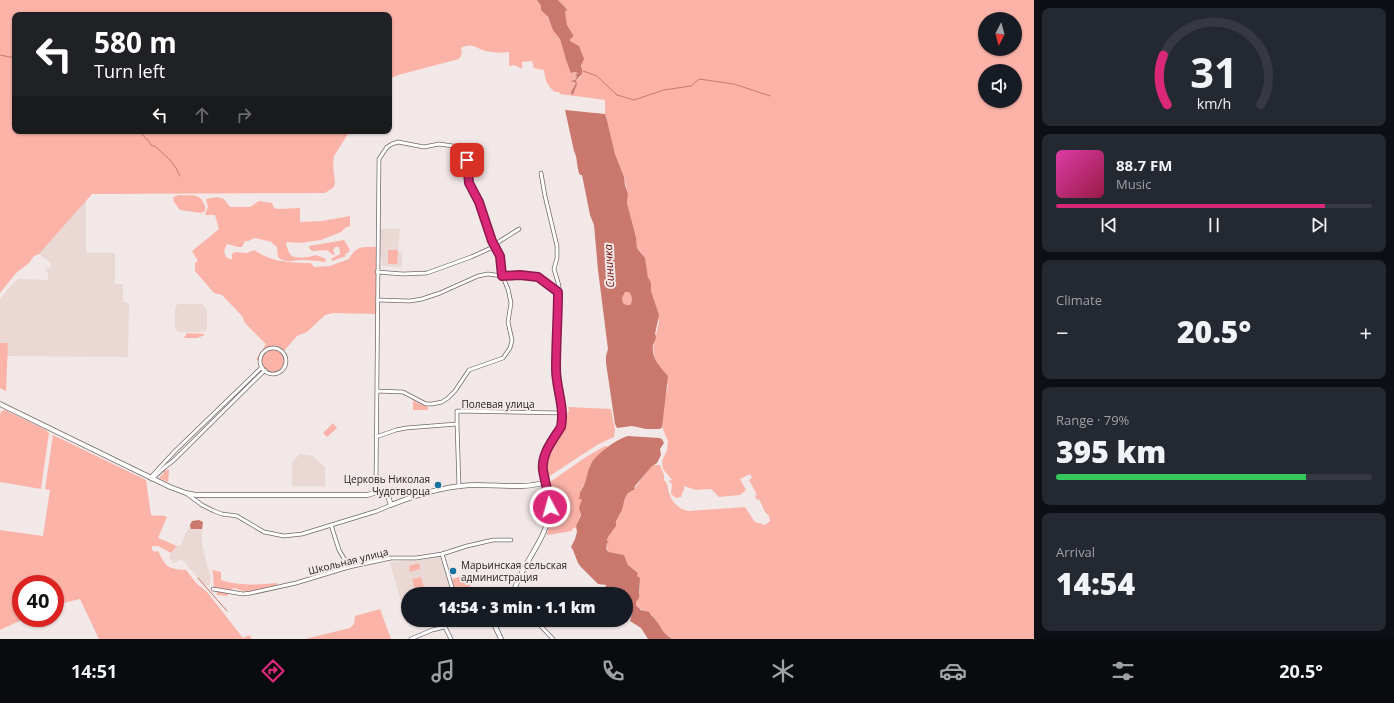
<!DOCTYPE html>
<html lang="en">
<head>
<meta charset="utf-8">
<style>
  body { margin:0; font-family:"Open Sans",sans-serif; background:#242831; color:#f1f3f6; height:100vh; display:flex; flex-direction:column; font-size:15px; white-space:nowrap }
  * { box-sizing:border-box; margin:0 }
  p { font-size:13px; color:#9ea1a6 }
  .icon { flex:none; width:22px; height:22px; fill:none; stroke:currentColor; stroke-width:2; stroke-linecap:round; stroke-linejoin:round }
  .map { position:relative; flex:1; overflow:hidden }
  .sheet { display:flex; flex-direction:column; gap:8px; padding:8px; background:#0d0f14; width:360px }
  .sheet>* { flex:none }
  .guide { position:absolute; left:12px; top:12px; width:380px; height:122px; border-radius:8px; box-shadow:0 1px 3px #0004; background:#202124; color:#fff; overflow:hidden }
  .needle { width:26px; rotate:186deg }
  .tools { position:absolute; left:978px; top:12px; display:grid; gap:8px }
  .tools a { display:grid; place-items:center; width:44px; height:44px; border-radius:50%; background:#171b24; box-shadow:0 1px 3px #0004; font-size:20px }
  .speed { position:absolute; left:12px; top:575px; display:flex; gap:8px; font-size:20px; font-weight:700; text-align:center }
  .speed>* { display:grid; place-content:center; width:52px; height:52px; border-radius:50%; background:#171b24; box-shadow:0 1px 3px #0004; line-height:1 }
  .speed .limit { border:6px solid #d22; background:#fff; color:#111 }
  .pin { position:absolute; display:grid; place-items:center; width:34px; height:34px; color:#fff; margin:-17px; border-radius:8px; box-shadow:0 2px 6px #0006 }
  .me { position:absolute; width:44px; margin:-22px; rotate:354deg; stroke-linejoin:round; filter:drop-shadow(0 0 3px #0008) }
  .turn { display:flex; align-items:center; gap:14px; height:84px; padding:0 16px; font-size:18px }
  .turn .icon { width:52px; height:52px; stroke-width:2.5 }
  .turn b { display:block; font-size:28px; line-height:34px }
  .lanes { display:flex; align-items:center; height:38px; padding:0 16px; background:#0003; justify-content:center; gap:20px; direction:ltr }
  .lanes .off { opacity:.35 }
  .big { font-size:30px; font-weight:800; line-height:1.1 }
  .sheet .card { flex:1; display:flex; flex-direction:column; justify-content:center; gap:6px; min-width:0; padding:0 14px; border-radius:8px; background:#242831 }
  .sheet .dial { align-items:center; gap:0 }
  .dial svg { height:104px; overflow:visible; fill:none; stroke:#363941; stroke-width:7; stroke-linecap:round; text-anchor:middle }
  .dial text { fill:#f1f3f6; stroke:none }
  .song { display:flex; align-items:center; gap:12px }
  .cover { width:48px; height:48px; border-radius:6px; background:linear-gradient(135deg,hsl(320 70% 55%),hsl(340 70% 35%)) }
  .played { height:4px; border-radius:2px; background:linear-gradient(90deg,#db2777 85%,#363941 85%) }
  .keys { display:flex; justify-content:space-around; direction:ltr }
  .heat { display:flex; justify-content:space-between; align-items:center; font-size:22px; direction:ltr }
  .charge { height:6px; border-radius:3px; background:linear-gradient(90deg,#34c759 79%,#363941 0) }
  .trip { position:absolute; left:401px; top:587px; width:232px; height:40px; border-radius:20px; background:#171b24; box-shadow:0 1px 3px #0004; font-weight:800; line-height:40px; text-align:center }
  .dock { display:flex; height:64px; justify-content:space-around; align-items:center; background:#090b0e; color:#9ea1a6 }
  .dock .icon { width:28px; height:28px }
  .dock .current { color:#db2777 }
  .dock b { font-size:18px; color:#f1f3f6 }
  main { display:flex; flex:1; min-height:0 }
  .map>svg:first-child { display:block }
  .built { fill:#ead8d5 }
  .green { fill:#fbb3a8; fill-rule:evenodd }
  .water { fill:#ca786e; fill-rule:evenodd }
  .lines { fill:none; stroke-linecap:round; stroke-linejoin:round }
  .stream { stroke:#ca786e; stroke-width:1 }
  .minor-casing { stroke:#726b69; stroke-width:4.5 }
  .tertiary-casing { stroke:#726b69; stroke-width:5.5 }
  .minor { stroke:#fff; stroke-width:3 }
  .tertiary { stroke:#fff; stroke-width:4 }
  .route-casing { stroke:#8e194d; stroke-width:10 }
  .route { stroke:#db2777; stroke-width:7 }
  .poi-dot { fill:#15719f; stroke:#f2e8e7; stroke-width:1.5 }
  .labels { text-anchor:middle; stroke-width:4; stroke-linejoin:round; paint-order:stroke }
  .street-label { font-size:10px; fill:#1e1b1a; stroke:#f2e8e7 }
  .poi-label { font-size:10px; fill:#1e1b1a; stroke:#f2e8e7; text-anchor:end }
  .water-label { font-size:11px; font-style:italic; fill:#6e0507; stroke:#f2e8e7 }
</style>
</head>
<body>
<main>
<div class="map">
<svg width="1034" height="639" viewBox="0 0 1034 639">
  <rect width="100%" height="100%" fill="#f2e8e7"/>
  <g class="built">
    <path d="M86,200V253H115V284H123V302L129,303L128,358L124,357L7,356L8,343H0V299L17,279L48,280V273L46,272V269L51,267V263L39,254Z"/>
    <path d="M380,229H400L398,252H402V267L382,266V257H380Z"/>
    <path d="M178,304H202L204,307L206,308L207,310V329L204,332H179L175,329V307Z"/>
    <path d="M300,454L313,456L325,467V486H292V462Z"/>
    <path d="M190,524V525L195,530L202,529L203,531L202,532V544L208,569L211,577L210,585H204L182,559L173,563L169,556L177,546H180Z"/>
    <path d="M440,556L452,594H408V612L404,613L390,562L421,560Z"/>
  </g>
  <g class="green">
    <path d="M0,0H537L560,39L566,60L572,73L575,72L578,73L575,75L577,76L573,82L576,83L573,87V95L577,84L576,80L581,77C581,62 588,50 570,41L569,31L566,21L565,12L566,8L558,0H1034V639H672C667,636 663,633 660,628C657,624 657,620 653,616C647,612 641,610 636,605V602L640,592V580L637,576L638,573L628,565L624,555L608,552L606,546L608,537L616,526V521L622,510L625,498L628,493L634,489L652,465H660L664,475V480C667,483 667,484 668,488C670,500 676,508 688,511L745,507L755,522L765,525L770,521L769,516L765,512L759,499L757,500L755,496L757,495L749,480L752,478L750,474L740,479L746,490L740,495L719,497L711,489L696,490L684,486V489L681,497L676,498L671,494L672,484L669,481L670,480L673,481L663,469L662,461L667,450L668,441L662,427L664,401L668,385L655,359L653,349L659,321L651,291L645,261L641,252L637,248L636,237L627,203L628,194L624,177L615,154L607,120L605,114V100L560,94L559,92H555C547,86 545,80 544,70L534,68L532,61L522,62V69L514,65L509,66V52C502,53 493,53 486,51C476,49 473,42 461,48L462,54L459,59L398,75L389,79V15H15V131H348V134L334,156L333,166L335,182L334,187L325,193L92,194L39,254L34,256L29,263L16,273L0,293ZM985,19H1015V49H985ZM985,71H1015V101H985Z"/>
    <path d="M180,195C188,196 200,193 203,202C205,206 206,208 205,211L201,213L180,210L174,202L173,198L175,196Z"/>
    <path d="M217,197L224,199L230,207H250L259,201L272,203L274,208L277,209L300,208V222L322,221L350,216V226L345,228L341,232L321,240L300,243L287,242L286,244C287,247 288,251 290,254C293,260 311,257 316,255L326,259L325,262C318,261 310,260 303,260C294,260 285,264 278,257L277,247L273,244L272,242L255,238L248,241H245L242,247H238L227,244L224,251L226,257L231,260L232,258V254L235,252L247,253L254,250C271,262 290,263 311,263L314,267L330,266L349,259C356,245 363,247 377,247L376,314L333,313L325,315L307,332L297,336L284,351C274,343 261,347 259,360H256L266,344L244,322L243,317L222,295L214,293L195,271V263L198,261L192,251L219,229L215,215H205L208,207L206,199Z"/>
    <path d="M344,240L350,250L348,253L345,254L346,256L332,261L331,259L340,254V251L339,247H335L333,250L335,255H333L327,250L312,251L309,248V246Z"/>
    <path d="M388,250H398L397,264H388Z"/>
    <path d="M625,292H629C632,295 633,300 630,305H626L623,303L622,298Z"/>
    <path d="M187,333L204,334L205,335L197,338H184Z"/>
    <path d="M0,343H8L6,391L0,388Z"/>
    <circle cx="273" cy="361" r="11"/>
    <path d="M413,400L418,403L428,407V410H413Z"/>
    <path d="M568,407L611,409L615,430L614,437L597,445L548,477L546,465L548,455L564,427L566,416L569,411Z"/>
    <path d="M5,410L46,430L49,433L41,489L0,482V414L2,411Z"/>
    <path d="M333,423L337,428L327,437L323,433Z"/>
    <path d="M53,435L146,480L151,515C157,517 161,514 167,517L158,538L177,546L171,553L158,546H152V550L155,552L158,551C166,567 167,569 186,570L196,583L207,592L243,638L249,635L252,639H99L80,599L55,605V584H21V618H26L0,630V530L43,536L50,490L45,489Z"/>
    <path d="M605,446L610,447L598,456L590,465L585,483L580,491V497L579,498L582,500L580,509L581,513L576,526L577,527L572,529V531L547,535L553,505L550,482L586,457Z"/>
    <path d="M164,469L166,471L168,469L169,470L168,482L159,478L164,473L163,471Z"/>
    <path d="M419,563L420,569L410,572L409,566Z"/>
    <path d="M212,570L221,572V580C239,586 258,585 277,583V585C263,589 248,595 235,588L232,589L227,596L217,595L216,588L214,587L213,574Z"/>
    <path d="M467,575L472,592L467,594H456L452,579Z"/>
    <path d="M421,577L425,592L416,594L412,579Z"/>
    <path d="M380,609L391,639H305L350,628L354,624L355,616Z"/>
  </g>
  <g class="water">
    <path d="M537,0H558L565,7L567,10L565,12L567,25L573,35V37L570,39V41L579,46L584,59L581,66C584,73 581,76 576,80L577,84L573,95L571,94L572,90L576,83L571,81L575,80L577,76L575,75L578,73L575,72L571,73L566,60L560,39L553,30L548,17L541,10V6Z"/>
    <path d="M565,110L605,114L607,120L615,154L624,177L625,185L628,194L627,203L636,237L637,248L645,258L648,277L651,283V291L659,315L655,334L656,336C656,340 654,342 653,345C651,358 660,367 668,376L662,427L660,429H646L632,426L617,428L615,424L606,363V356L608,349L598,270L594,225L590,215L582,175H580C576,167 578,158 574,151ZM625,292H629C632,295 633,301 630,305H626L623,303L622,298Z"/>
    <path d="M628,436L659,438L662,439L664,443L660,449L661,455L657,463L652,466L635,486L634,489L635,490H633L628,493L625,498L622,510L616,521V526L608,537L607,541L609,543H607C606,547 605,550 609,552L624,555L628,565L638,573L637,576L640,578L639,598L636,602V605L641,610L649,612C651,616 653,616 655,619C662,628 662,633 672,639H648L641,628L630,621L632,614H626V594H609L605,586L607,585L598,584L581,567L578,563L573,550L571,547L575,539L577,532L576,526L581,515L579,507L582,500L578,498L580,497C579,491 582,490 584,485C587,479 587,471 591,464C595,455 618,438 628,436Z"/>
    <path d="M199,520L203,522L202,529H191L190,525L192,521Z"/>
  </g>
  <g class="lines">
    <g class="stream">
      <path d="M0,55L15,58"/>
      <path d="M583,71L597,76L617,95L634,100L664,90L691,86L699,79L734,84L770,96"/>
      <path d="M139,131C143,134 144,138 149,141L151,145L156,147L170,160L176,168L180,176"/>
      <path d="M198,578L227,611"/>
    </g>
    <g class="minor-casing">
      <g id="minor">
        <path d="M541,173L545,196L557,246V258L554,269L559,286L556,370L561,404V427C549,446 538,458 546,482"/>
        <path d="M377,272L403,274L427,273L471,257L491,248L500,241L519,229"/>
        <path d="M378,300L410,301L422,299L440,293L478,276L488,274L502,276L520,275L538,277L558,292"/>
        <circle cx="273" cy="361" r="13"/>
        <path d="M457,424L459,487"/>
        <path d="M376,437L396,430L406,428L457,424V411L561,413"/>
        <path d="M150,478L175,451L262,367"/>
        <path d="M152,479L165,467L173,461L265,370"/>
        <path d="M375,492L376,484L379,159L387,147L392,144L398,142L424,147L439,144L453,146L458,147L463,151L467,163L470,185L479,202L491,241L500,256L502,275L508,289L511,303L508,322L512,340L510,348L503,358L469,370L455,391L448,398L442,402L432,404H426L403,392L377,391"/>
        <path d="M187,494L202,505L214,511L222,514L237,516L264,532L284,536L302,534L377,511L391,505"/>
        <path d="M331,525L339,550L349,567"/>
        <path d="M442,554L454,594"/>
        <path d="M213,589L243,594L251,593L296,583L349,567L391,558H416L442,554L467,546L493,540H511"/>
        <path d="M492,620L495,626"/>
        <path d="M535,620L553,639"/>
        <path d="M445,627L451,639"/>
        <path d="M445,627L449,620"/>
        <path d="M411,639L432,630L445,627"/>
      </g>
    </g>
    <g class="tertiary-casing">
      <g id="tertiary">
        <path d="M0,404L170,487L186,493L196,495H367C374,494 379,489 387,493L391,505C418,494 449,485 478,485C501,485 525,489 546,482C548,490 550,498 550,506C549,539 521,563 513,594"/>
        <path d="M498,620L495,626L501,639"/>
      </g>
    </g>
    <use href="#minor" class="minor"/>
    <use href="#tertiary" class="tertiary"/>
  </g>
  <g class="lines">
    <g class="route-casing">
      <path id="route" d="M467,160L469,183L479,202L492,241L500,256L502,276L520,275L538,277L558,292C558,317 556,343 556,369C556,388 565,407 561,427C553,440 541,454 543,470C545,483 549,494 550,507"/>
    </g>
    <use href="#route" class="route"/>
  </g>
  <g class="poi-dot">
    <circle cx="438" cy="485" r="4"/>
    <circle cx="453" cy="571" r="4"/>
  </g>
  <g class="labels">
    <g class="street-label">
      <text x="498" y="408">Полевая улица</text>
      <text transform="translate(348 561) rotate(-14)" y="4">Школьная улица</text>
    </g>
    <g class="poi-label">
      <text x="430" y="483">Церковь Николая<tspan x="430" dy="12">Чудотворца</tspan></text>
      <text x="461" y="569" text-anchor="start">Марьинская сельская<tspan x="461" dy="12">администрация</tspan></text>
    </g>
    <g class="water-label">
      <text transform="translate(609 266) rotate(-93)" y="4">Синичка</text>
    </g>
  </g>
</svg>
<div class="tools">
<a><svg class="needle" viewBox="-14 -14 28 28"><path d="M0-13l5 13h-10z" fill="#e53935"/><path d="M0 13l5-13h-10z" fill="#9ea1a6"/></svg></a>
<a><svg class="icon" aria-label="sound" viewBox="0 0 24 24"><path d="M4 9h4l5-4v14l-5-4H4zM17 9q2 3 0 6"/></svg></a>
</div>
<div class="speed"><div class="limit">40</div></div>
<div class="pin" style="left:467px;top:160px;background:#d93025"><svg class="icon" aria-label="arrive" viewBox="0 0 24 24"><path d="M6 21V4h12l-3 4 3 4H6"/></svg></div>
<svg class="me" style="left:550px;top:507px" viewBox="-20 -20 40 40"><circle r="17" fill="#db2777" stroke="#fff" stroke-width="3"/><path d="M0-11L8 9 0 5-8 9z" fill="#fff"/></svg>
<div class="trip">14:54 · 3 min · 1.1 km</div>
<div class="guide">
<div class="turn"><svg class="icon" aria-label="left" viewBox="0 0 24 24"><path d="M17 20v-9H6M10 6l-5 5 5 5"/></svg><div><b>580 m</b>Turn left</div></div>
<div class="lanes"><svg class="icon" aria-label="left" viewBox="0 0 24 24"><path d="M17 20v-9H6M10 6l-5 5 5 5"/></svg><svg class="icon off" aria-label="ahead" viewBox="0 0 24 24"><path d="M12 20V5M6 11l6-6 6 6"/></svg><svg class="icon off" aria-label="right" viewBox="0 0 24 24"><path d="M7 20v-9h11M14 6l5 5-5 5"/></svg></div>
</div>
</div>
<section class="sheet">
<div class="card dial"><svg viewBox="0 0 100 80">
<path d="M14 69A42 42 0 1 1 86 69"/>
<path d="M14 69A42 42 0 0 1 11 31" stroke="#db2777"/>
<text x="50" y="56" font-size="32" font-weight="700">31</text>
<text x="50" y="72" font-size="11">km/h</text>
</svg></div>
<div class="card">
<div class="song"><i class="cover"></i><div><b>88.7 FM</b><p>Music</p></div></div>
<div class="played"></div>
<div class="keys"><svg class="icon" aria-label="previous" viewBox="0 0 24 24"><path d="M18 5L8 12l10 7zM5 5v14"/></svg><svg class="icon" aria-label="pause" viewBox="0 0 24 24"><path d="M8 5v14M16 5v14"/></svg><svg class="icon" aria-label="next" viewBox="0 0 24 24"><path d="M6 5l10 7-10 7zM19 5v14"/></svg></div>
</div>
<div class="card"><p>Climate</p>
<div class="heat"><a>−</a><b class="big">20.5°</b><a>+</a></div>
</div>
<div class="card"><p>Range · 79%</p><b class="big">395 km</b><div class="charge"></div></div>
<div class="card"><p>Arrival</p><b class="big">14:54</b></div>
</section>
</main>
<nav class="dock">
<b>14:51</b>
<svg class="icon current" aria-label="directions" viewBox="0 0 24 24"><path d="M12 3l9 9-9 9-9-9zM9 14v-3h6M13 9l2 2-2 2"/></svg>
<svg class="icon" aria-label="music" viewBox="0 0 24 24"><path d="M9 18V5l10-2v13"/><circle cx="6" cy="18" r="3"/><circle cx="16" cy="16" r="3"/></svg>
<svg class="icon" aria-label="phone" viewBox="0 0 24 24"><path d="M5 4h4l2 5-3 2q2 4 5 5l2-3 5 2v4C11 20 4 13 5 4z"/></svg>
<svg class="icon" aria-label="climate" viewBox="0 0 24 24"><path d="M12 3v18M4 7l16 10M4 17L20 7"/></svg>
<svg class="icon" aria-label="car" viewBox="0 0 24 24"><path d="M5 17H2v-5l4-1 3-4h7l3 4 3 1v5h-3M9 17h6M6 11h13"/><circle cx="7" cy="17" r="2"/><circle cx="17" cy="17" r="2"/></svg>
<svg class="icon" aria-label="filters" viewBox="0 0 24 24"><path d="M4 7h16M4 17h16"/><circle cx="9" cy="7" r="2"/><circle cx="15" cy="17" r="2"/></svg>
<b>20.5°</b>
</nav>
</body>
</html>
